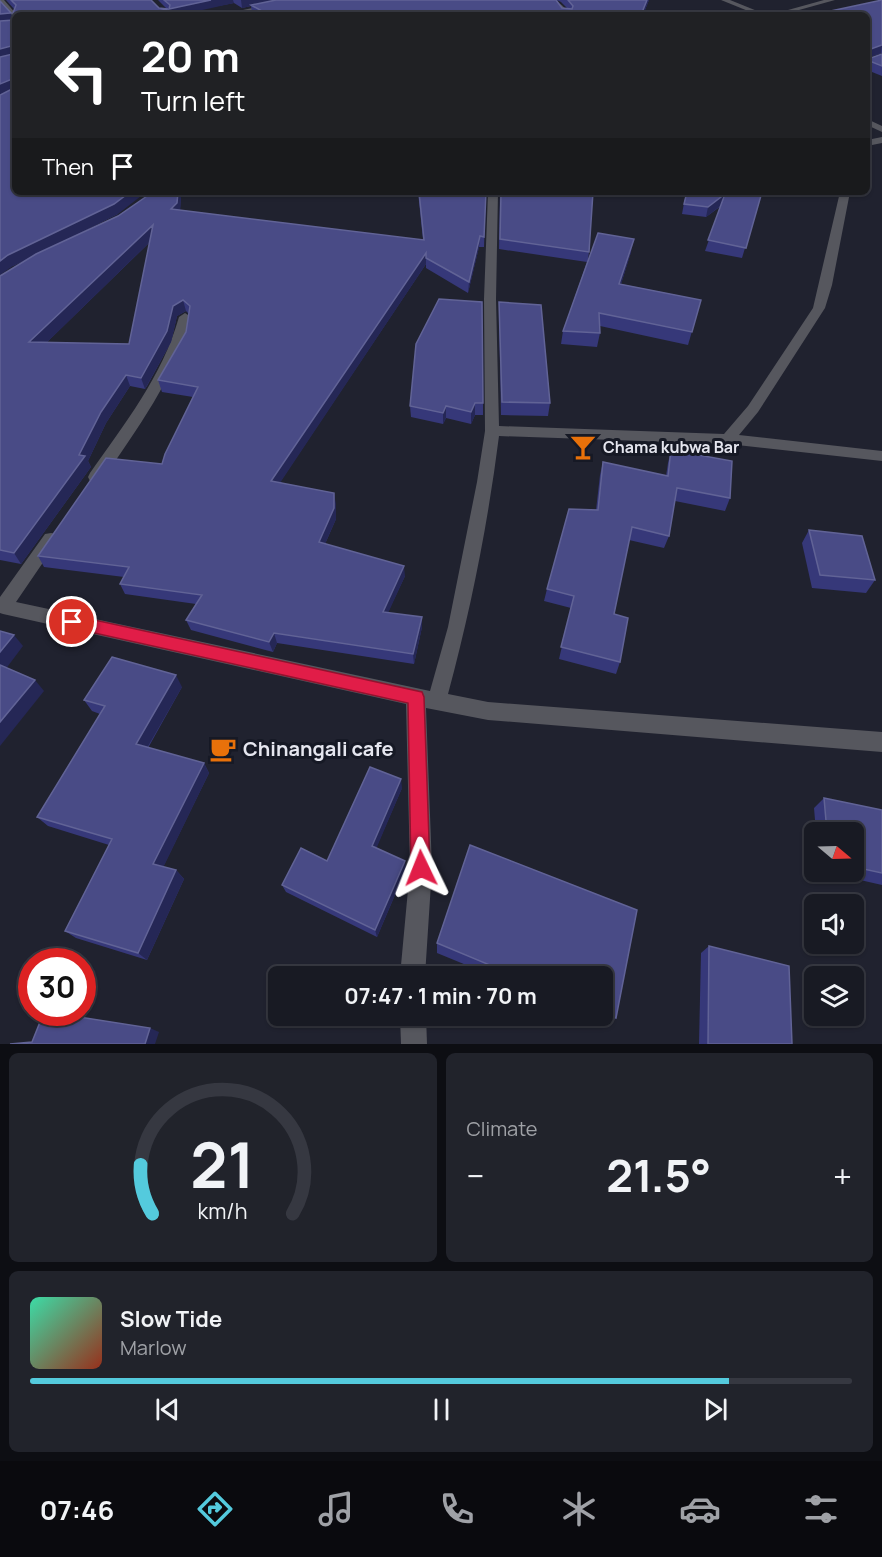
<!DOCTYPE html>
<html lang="en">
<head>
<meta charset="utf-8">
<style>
  body { margin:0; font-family:Manrope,sans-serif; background:#21232b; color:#f1f3f6; height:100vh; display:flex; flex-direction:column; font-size:22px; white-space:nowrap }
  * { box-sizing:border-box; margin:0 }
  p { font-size:20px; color:#9fa1a6 }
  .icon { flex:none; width:33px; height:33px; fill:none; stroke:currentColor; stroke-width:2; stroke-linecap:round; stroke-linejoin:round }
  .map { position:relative; height:1044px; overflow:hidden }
  .panel { display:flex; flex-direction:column; gap:9px; padding:9px; background:#0d0e13; flex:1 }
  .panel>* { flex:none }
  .guide { position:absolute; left:12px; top:12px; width:858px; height:183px; border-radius:9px; box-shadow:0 2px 4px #0004,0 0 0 2px #363841; background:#202124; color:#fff; overflow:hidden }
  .needle { width:39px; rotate:109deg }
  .controls { position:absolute; left:804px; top:822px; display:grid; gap:12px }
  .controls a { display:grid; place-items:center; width:60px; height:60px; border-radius:9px; background:#181a23; box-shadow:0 2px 4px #0004,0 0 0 2px #363841; font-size:30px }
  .speed { position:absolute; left:18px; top:948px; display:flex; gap:12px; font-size:30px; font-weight:700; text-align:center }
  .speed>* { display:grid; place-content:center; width:78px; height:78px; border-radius:50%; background:#181a23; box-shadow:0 2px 4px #0004,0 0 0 2px #363841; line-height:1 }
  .speed .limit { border:9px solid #d22; background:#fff; color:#111 }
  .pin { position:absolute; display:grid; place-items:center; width:51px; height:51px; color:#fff; margin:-26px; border:3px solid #fff; border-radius:50%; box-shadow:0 2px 6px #0007 }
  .me { position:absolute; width:66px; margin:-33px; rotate:358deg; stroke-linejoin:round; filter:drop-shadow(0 0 4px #0008) }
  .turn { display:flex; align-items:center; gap:21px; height:126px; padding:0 30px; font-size:27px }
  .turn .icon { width:78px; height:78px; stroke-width:2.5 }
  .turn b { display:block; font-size:42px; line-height:51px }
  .then { display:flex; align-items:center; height:57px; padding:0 30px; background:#0003; gap:12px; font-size:22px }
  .big { font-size:45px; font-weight:700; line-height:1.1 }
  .panel .tile { flex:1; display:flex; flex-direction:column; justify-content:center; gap:9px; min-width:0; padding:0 21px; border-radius:9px; background:#21232b }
  .panel .dial { align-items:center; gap:0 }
  .dial svg { height:156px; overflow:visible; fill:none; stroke:#363841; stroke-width:7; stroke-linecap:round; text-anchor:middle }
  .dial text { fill:#f1f3f6; stroke:none }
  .song { display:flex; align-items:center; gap:18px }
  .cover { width:72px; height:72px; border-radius:9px; background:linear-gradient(135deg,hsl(160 70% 55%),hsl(10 70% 35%)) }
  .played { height:6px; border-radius:3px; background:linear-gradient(90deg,#54cadd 85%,#363841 85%) }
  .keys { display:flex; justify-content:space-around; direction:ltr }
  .heat { display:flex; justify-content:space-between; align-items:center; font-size:33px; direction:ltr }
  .panel .tiles { flex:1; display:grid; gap:9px; grid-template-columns:1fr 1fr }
  .tile:last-child { grid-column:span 2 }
  .trip { position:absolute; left:268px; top:966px; width:345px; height:60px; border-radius:9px; background:#181a23; box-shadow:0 2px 4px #0004,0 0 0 2px #363841; font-weight:700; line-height:60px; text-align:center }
  .tabs { display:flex; height:96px; justify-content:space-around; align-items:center; background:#0a0a0e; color:#9fa1a6 }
  .tabs .icon { width:42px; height:42px }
  .tabs .selected { color:#54cadd }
  .tabs b { font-size:27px; color:#f1f3f6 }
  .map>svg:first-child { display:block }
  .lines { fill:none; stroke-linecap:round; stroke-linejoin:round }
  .minor { fill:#56575e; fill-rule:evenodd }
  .wall { fill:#363879; fill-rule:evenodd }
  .shaded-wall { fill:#252756 }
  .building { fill:#494b86; stroke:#616396; stroke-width:1.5; fill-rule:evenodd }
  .route { fill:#e11d48; stroke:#92132f; stroke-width:1.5 }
  .labels { text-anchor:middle; stroke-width:6; stroke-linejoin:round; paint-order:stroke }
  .poi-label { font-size:16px; font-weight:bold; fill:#e5e6ef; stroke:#161925; text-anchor:start }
  .near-poi-label { font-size:20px; font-weight:bold; fill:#e5e6ef; stroke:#161925; text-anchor:start }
</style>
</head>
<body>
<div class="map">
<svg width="882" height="1044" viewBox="0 0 882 1044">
  <rect width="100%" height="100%" fill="#20222f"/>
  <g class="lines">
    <g class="minor">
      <path d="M0,0H4L17,15H15V19L0,4Z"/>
      <path d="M290,0H304L233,15H219Z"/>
      <path d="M546,0C558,0 563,5 570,15H563L558,7Z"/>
      <path d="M721,0H730L767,15H758Z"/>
      <path d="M824,0H835L781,15H770Z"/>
      <path d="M867,119L882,126V132L867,125Z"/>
      <path d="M882,137V143L867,146V140Z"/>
      <path d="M488,192H498L496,299L499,426L724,434L748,406L813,308L840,192H850L832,285L825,308L758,412L739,435L882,451V461L728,444L499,436C488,523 471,609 448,694L488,702L882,732V752L488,720L426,708L432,868L425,976H400L410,868L406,704L3,614L0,613V597L45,534L51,533L57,534L59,539L16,602L430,691L448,627L477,482L485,431L484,299Z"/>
      <path d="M185,313L191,317C175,379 137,428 102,481H90L88,477L90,473C125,423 162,377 179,317Z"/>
      <path d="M400,1016H426L427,1044H401Z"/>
    </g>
  </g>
  <g class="wall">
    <path d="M6,0H151L159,8L167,9L158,0H649L643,15H255L252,13L251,6L242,8L234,3L170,15L168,10L15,15V192L118,214L41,252L118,216L147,196L151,192H269L181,196L180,210L423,240L418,192H486L484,247H479L468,293L426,268V264L280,482L336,504V519L325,544L405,576L388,612L422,627L414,664L277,643L273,652L191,630L186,620L196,604L125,594L120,584L124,577L44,567L38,556L162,464L193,397L162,392L158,380L186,332L189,314L186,311L177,316L171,342L147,386L145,389L130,386L106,423L88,461L91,467L21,564L0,560V276L35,255L13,266L0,1L14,20V9ZM557,0L561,2L567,8H562ZM150,242L129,344L46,343Z"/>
    <path d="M882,0V53L869,57L871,58L882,54V76L867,70V15Z"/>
    <path d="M500,192L589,252L588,260L631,252L621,284L701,300L688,345L600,326V333L597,347L561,344L563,331L587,262L499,249Z"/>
    <path d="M686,192H762L742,258L705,251L721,206L706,217L682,214Z"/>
    <path d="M499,302L550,403L548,416L501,415L499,315Z"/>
    <path d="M483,403V415H475L471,424L446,418L443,424L411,417L410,406Z"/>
    <path d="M671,450L730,498L725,511L675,501L669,536L664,548L629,540L614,614L620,662L616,674L559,659L571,608L544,601L547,589L596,510L600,475L603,462L666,476L668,463Z"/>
    <path d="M809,530L875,580L866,593L812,588L802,543Z"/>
    <path d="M182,687L148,748L204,763L209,773L163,867L176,870L184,879L147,960L76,938L65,931L109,845L48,826L37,817L100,714L92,711L84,700Z"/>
    <path d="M402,788L376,848L406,869L377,937L286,892L282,885L327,861Z"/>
    <path d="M824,798L882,810V885L825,872H854V832H816L814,808Z"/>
    <path d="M470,845L637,910L616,1018L608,1026L585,1016H603V976H493L437,953V943Z"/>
    <path d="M709,946L792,1044H699L701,953Z"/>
  </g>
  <g class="shaded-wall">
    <path d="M211,0H233L234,3L180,15H170L169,9Z"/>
    <path d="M241,0H279L242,8Z"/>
    <path d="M647,0H649L643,15H641Z"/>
    <path d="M168,9L169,15H140Z"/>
    <path d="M11,13L14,21L0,22V14Z"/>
    <path d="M882,45L881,53L867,58L868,50Z"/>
    <path d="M11,46L14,55L0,59V49Z"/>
    <path d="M12,79L15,88L0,95V84Z"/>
    <path d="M130,192H146L118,214L13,266L0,275V261L8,255Z"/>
    <path d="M178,192H180L181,196L180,213L171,209Z"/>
    <path d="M725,194L723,204L706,217L708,207Z"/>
    <path d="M153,225L156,236L35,354L29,342Z"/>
    <path d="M480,236L479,247L468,293L469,282Z"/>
    <path d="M634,239L631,252L617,297L619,284Z"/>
    <path d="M426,253V264L274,492L271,481Z"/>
    <path d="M183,300L186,311L177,316L171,342L145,389L141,378L173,306Z"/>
    <path d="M126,375L130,386L106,423L88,461L91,467L21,564L14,553L79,455L101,412Z"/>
    <path d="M475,403V415L471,424V412Z"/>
    <path d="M446,406V418L443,424V413Z"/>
    <path d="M334,493L336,504V519L321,553L319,542Z"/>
    <path d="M404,566L405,576L384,622L383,612Z"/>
    <path d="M422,617V627L414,664L413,654Z"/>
    <path d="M274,633L277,643L273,652L269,642Z"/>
    <path d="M14,635L23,646L2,674L0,671V652Z"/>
    <path d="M176,675L182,687L143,755L136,744Z"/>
    <path d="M35,680L44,691L0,746V722Z"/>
    <path d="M204,763L209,773L161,872L153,864Z"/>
    <path d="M401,779L402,788L374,854L372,846Z"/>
    <path d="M405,861L406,869L377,937L375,930Z"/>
    <path d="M176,870L184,879L147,960L138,953Z"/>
    <path d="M150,1028L159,1032L155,1044H145Z"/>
  </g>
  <g class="building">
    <path d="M11,0H151L159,8L168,9L140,15H15V192H130L114,204L8,255L0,261V95L12,89V79L0,84V57L13,54L14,48L11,46L0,49V21L14,20L13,13L16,5Z"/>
    <path d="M164,0H211L169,9L170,5Z"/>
    <path d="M276,0H556L562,8L572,9L573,6L568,0H647L641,15H269L251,5Z"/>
    <path d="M882,0V45L868,50V56L871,58L882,54V66L867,60V15H820L826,12Z"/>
    <path d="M0,1L11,13L0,14Z"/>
    <path d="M151,192H178L177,203L171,209L424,240L419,192H486L484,237L480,236L469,282L426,258V253L271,481L334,493V508L319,542L404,566L383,612L422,617L413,654L274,633L269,642L186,620L202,595L120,584L129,567L38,556L106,458L162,464L165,454L198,387L158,380L186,332L190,306L183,300L173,306L167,331L141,378L126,375L101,412L79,455L85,456L14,553L0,550V276L36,254L118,216L147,196ZM153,225L129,344L29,342Z"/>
    <path d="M501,192H593L589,252L500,239Z"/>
    <path d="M687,192H762L746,248L708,240L725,194L708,207L684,204Z"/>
    <path d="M598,233L634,239L619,284L701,300L692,332L599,313L600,333L563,331Z"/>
    <path d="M439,299L482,302L483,403H475L471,412L446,406L443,413L410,406L416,344Z"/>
    <path d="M499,302L541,305L550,403L502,402Z"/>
    <path d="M671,450L732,461L730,498L677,488L669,536L632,527L614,614L628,618L620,662L561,647L574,596L547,589L569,509L598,510L603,462L668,476Z"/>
    <path d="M809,530L862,536L875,580L820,575Z"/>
    <path d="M0,631L14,635L0,652Z"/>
    <path d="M112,657L176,675L136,744L204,763L153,864L176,870L138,953L65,931L112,839L37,817L105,706L84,700Z"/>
    <path d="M0,665L35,680L0,722Z"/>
    <path d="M370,767L401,779L372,846L405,861L375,930L282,885L301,848L327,861Z"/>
    <path d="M824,798L882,810V873L854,867V832H827Z"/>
    <path d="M470,845L637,910L616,1018L603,1013V976H516L437,943Z"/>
    <path d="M709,946L789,966L792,1044H708Z"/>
    <path d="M44,1012H47L150,1028L145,1044H10L32,1042Z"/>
  </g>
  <path class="route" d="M72,615L422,692L424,697L430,868L427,875L421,878L414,875L411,868L408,703L72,628L66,626L64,622L66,617Z"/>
  <defs>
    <g id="bar-bare" transform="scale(2.07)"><path d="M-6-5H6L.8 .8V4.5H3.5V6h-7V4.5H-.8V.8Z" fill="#e8710a" stroke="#161925" stroke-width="2.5" paint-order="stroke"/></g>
    <g id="cafe-bare" transform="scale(2.07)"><path d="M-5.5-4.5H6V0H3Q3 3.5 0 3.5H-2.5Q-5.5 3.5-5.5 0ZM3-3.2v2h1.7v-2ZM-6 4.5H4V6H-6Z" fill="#e8710a" stroke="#161925" stroke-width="2.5" paint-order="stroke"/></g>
  </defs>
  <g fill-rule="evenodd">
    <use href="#bar-bare" x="583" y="447"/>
    <use href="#cafe-bare" x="223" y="749"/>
  </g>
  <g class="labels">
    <g class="poi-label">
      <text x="603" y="453">Chama kubwa Bar</text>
    </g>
    <g class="near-poi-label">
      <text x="243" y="756">Chinangali cafe</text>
    </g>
  </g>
</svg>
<div class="controls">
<a><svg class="needle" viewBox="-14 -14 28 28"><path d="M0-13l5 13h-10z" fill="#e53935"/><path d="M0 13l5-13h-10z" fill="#9fa1a6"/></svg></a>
<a><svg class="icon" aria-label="sound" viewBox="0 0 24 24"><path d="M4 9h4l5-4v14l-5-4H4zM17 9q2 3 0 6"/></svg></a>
<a><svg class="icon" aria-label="layers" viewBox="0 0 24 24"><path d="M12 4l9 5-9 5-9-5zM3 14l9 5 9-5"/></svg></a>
</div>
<div class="speed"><div class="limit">30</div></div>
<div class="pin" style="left:72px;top:622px;background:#d93025"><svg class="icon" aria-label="arrive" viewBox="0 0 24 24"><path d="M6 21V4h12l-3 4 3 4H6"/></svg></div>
<svg class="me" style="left:421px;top:868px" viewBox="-20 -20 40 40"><path d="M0-17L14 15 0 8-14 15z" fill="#e11d48" stroke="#fff" stroke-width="4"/></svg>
<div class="trip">07:47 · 1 min · 70 m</div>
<div class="guide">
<div class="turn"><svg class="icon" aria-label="left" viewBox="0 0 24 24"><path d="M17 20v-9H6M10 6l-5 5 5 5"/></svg><div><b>20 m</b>Turn left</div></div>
<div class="then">Then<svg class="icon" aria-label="arrive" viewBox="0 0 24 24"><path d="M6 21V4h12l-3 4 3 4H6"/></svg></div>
</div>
</div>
<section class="panel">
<div class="tiles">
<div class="tile dial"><svg viewBox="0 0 100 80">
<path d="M14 69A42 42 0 1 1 86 69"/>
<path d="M14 69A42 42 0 0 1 8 44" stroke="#54cadd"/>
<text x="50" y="56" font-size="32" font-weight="700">21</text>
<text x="50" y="72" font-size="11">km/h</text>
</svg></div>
<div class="tile"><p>Climate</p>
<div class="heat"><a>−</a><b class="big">21.5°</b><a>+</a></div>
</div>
<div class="tile">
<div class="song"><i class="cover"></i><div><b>Slow Tide</b><p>Marlow</p></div></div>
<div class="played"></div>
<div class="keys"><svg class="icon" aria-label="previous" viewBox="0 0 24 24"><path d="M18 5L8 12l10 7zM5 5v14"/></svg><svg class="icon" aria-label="pause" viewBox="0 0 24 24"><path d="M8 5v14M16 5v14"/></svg><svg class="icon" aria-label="next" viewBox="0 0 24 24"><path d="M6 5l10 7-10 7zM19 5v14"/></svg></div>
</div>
</div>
</section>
<nav class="tabs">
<b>07:46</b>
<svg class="icon selected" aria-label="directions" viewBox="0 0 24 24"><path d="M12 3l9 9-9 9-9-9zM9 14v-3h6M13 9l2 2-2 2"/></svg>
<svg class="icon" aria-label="music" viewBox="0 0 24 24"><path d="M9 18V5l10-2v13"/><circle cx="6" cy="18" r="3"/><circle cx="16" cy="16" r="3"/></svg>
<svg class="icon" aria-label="phone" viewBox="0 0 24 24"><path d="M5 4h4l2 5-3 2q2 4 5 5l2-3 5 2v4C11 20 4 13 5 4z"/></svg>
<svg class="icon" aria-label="climate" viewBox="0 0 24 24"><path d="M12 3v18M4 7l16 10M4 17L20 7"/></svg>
<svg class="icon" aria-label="car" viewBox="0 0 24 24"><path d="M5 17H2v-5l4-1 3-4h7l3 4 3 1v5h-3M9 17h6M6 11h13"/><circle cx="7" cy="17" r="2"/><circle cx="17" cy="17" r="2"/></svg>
<svg class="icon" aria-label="filters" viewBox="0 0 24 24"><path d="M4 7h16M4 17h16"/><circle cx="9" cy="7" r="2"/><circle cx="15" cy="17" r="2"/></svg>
</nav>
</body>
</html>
